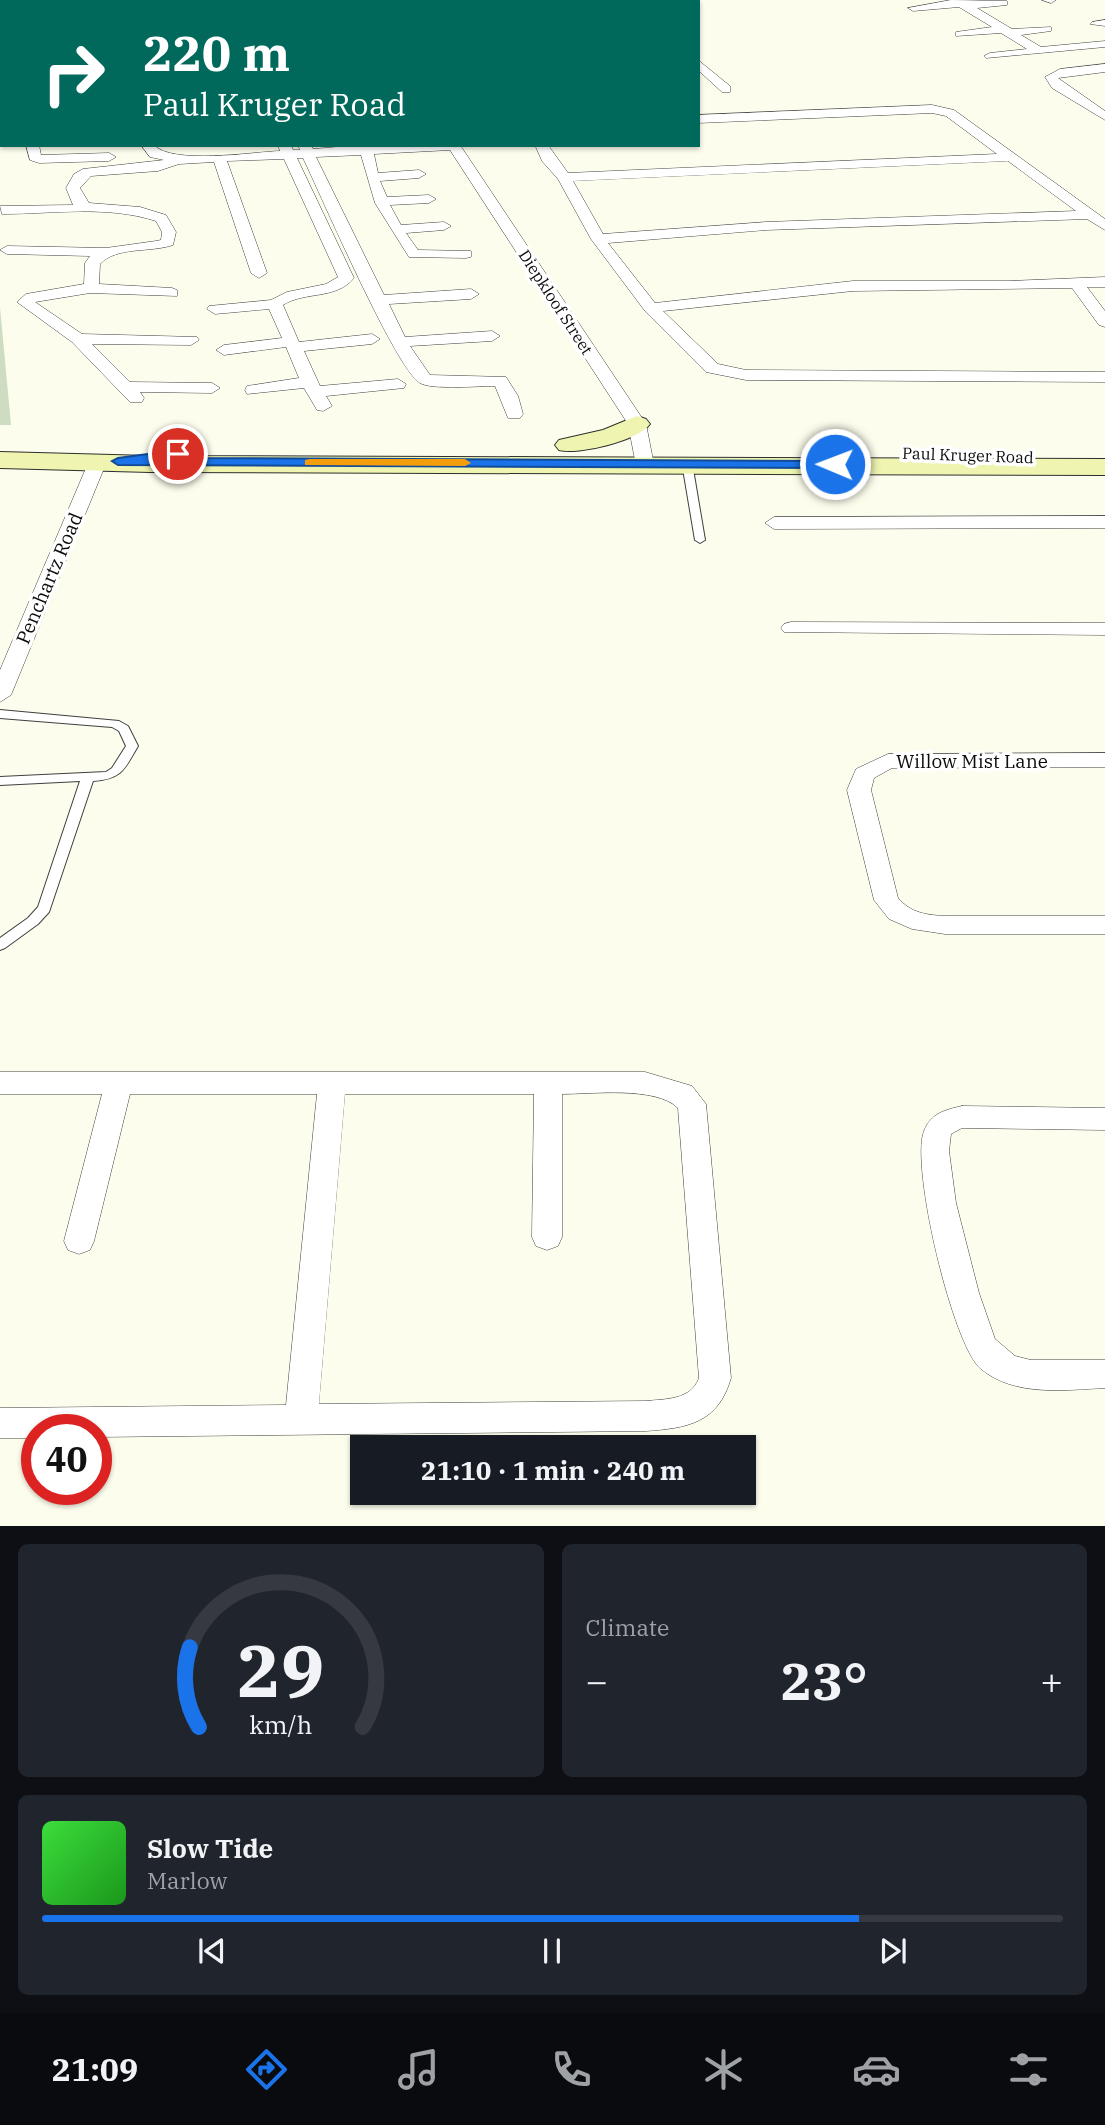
<!DOCTYPE html>
<html lang="en">
<head>
<meta charset="utf-8">
<style>
  body { margin:0; font-family:"IBM Plex Serif",serif; background:#20242c; color:#f1f3f6; height:100vh; display:flex; flex-direction:column; font-size:26px; white-space:nowrap }
  * { box-sizing:border-box; margin:0 }
  p { font-size:23px; color:#9ea1a6 }
  .icon { flex:none; width:38px; height:38px; fill:none; stroke:currentColor; stroke-width:2; stroke-linecap:round; stroke-linejoin:round }
  .map { position:relative; height:1526px; overflow:hidden }
  .sheet { display:flex; flex-direction:column; gap:18px; padding:18px; background:#0d0f14; flex:1 }
  .sheet>* { flex:none }
  .guide { position:absolute; left:0px; top:0px; width:700px; height:147px; box-shadow:0 2px 5px #0004; background:#00695c; color:#fff; overflow:hidden }
  .speed { position:absolute; left:21px; top:1414px; display:flex; gap:14px; font-size:35px; font-weight:700; text-align:center }
  .speed>* { display:grid; place-content:center; width:91px; height:91px; border-radius:50%; background:#171b24; box-shadow:0 2px 5px #0004; line-height:1 }
  .speed .limit { border:10px solid #d22; background:#fff; color:#111 }
  .pin { position:absolute; display:grid; place-items:center; width:60px; height:60px; color:#fff; margin:-30px; border:4px solid #fff; border-radius:50%; box-shadow:0 2px 7px #0007 }
  .me { position:absolute; width:77px; margin:-38px; rotate:271deg; stroke-linejoin:round; filter:drop-shadow(0 0 5px #0008) }
  .turn { display:flex; align-items:center; gap:24px; height:147px; padding:0 28px; font-size:32px }
  .turn .icon { width:91px; height:91px; stroke-width:2.5 }
  .turn b { display:block; font-size:49px; line-height:60px }
  .big { font-size:52px; font-weight:800; line-height:1.1 }
  .sheet .card { flex:1; display:flex; flex-direction:column; justify-content:center; gap:10px; min-width:0; padding:0 24px; border-radius:10px; background:#20242c }
  .sheet .dial { align-items:center; gap:0 }
  .dial svg { height:182px; overflow:visible; fill:none; stroke:#363941; stroke-width:7; stroke-linecap:round; text-anchor:middle }
  .dial text { fill:#f1f3f6; stroke:none }
  .song { display:flex; align-items:center; gap:21px }
  .cover { width:84px; height:84px; border-radius:10px; background:linear-gradient(135deg,hsl(120 70% 55%),hsl(120 70% 35%)) }
  .played { height:7px; border-radius:4px; background:linear-gradient(90deg,#1a73e8 80%,#363941 80%) }
  .keys { display:flex; justify-content:space-around; direction:ltr }
  .heat { display:flex; justify-content:space-between; align-items:center; font-size:38px; direction:ltr }
  .sheet .tiles { flex:1; display:grid; gap:18px; grid-template-columns:1fr 1fr }
  .card:last-child { grid-column:span 2 }
  .trip { position:absolute; left:350px; top:1435px; width:406px; height:70px; border-radius:0px; background:#171b24; box-shadow:0 2px 5px #0004; font-weight:800; line-height:70px; text-align:center }
  .tab-bar { display:flex; height:112px; justify-content:space-around; align-items:center; background:#090b0e; color:#9ea1a6 }
  .tab-bar .icon { width:49px; height:49px }
  .tab-bar .on { color:#1a73e8 }
  .tab-bar b { font-size:32px; color:#f1f3f6 }
  .map>svg:first-child { display:block }
  .cemetery { fill:#cedcc1 }
  .lines { fill:none; stroke-linecap:round; stroke-linejoin:round }
  .lane-casing { stroke:#3f3f3f; stroke-width:2 }
  .street-casing { stroke:#3f3f3f; stroke-width:1 }
  .secondary-casing { stroke:#2e2e2e; stroke-width:2 }
  .lane { fill:#fff; fill-rule:evenodd }
  .street { fill:#fff; fill-rule:evenodd }
  .secondary { fill:#eff5b0; fill-rule:evenodd }
  .route { fill:#1a73e8; stroke:#114b97; stroke-width:2 }
  .slow { fill:#f59e0b }
  .labels { text-anchor:middle; stroke-width:7; stroke-linejoin:round; paint-order:stroke }
  .far-street-label { font-size:16px; fill:#0c0c0c; stroke:#fff }
  .street-label { font-size:19px; fill:#0c0c0c; stroke:#fff }
</style>
</head>
<body>
<div class="map">
<svg width="1105" height="1527" viewBox="0 0 1105 1527">
  <rect width="100%" height="100%" fill="#fdfded"/>
  <path class="cemetery" d="M0,307L11,425H0Z"/>
  <g class="lines">
    <g class="lane-casing">
      <g id="lane">
        <path d="M687,460L692,463L705,540L700,543L695,540L682,463Z"/>
        <path d="M0,710L119,721L128,726L138,746C124,770 122,779 93,781L49,912L38,924L5,948L0,950V938L28,918L38,907L80,781L0,785V777L106,772L112,768L126,746L119,731L112,727L0,718Z"/>
      </g>
    </g>
    <g class="street-casing">
      <g id="street">
        <path d="M16,0H45L15,2Z"/>
        <path d="M83,0H96V1L82,2Z"/>
        <rect x="178" y="0" width="10" height="2"/>
        <path d="M337,0H347L348,2H337Z"/>
        <path d="M359,0H369L370,2H359Z"/>
        <path d="M417,0H428L429,2H418Z"/>
        <path d="M584,0H628L629,2H583Z"/>
        <path d="M951,0L1007,1V5L977,8L1012,29L1051,27V31L1021,35L1041,47L1105,41V47L986,58L984,56L990,53L1027,49L1001,33L956,36V32L992,27L959,7L913,11L908,8Z"/>
        <path d="M1042,0H1056L1051,3Z"/>
        <path d="M1105,20V26L1090,24L1092,22Z"/>
        <path d="M698,60L730,86V92H722L698,70Z"/>
        <path d="M1105,64V72L1058,78L1105,111V120L1052,88L1045,77L1060,69Z"/>
        <path d="M932,105L954,110L1105,219V230L1087,219L766,230L608,243L655,303L853,281H1009L1105,277V287H1087L1105,311V327L1099,325L1072,288L853,291L663,311L718,364L746,370L1105,372V382L746,380L706,372L645,311L591,239L558,179L542,161L535,145H548L568,173L997,154L946,116L932,113L698,123V115ZM1008,161L1076,211L766,222L603,234L573,181Z"/>
        <path d="M26,145H39L41,155L109,153L116,157L109,161L39,163L30,160Z"/>
        <path d="M141,145H154C172,165 253,152 280,151L278,145H291L293,150H300L298,145H311L313,149L361,145H460L646,424L654,465L645,470L636,465L628,424L450,150L374,154L378,173L419,170L426,174L419,178L380,181L387,197L429,195L436,199L429,203L390,205L401,225L444,222L451,226L444,230L406,233L418,250L471,251V257L466,258L409,257L375,203L361,155L316,157L384,295L471,289L479,294L471,299L389,304L405,337L492,331L500,336L492,341L410,346L430,375L506,377L518,396L523,414L520,418H508L495,386C480,386 431,390 420,383C395,368 321,195 303,158H297L354,278C336,300 305,291 283,305L299,342L372,334L380,339L372,344L304,351L320,386L398,379L406,384L404,388L326,396L332,406L323,411L317,410L304,388L247,394L245,390L247,386L299,378L286,347L224,355L216,350L224,345L282,338L269,309L215,314L207,309L209,306L271,300L287,292L326,284L338,277L284,159L227,161L267,273L259,278L251,273L214,162L179,164L158,171L91,176L80,188L89,203L140,207L166,215L176,232L173,245C150,253 117,246 100,264L99,284L172,288L177,290V296L90,293L35,302L82,334L197,337L199,340L191,345L92,344L130,382L212,383L220,388L212,393L140,392L144,398L142,402H130L72,342L17,302L26,294L84,284L85,263L90,256L7,254L0,250L7,246L106,248L156,241L161,240L162,232L156,221C107,205 52,214 2,214L0,206L73,205L66,188L74,174L83,169L164,160L150,157Z"/>
        <path d="M98,456L107,461L11,695L0,702V670L89,461Z"/>
        <path d="M1105,516V528L774,529L765,523L774,517Z"/>
        <path d="M791,622L1105,623V635L784,632L781,628L784,624Z"/>
        <path d="M1105,753V767L892,768L874,778L871,790L898,898C911,913 926,915 945,916H1105V934H945L912,929L889,919L874,900L847,790L856,769L888,754Z"/>
        <path d="M0,1072H645L692,1086L706,1104L731,1378C718,1423 688,1428 646,1431L96,1437V1430H37V1438H0V1408L286,1405L317,1094H130L94,1241L90,1250L79,1254L68,1250L64,1241L102,1094H0ZM345,1094H534L532,1237L536,1246L547,1250L558,1246L562,1237V1094C592,1094 656,1086 678,1108L699,1378C691,1400 666,1399 646,1401L319,1404Z"/>
        <path d="M962,1106L1105,1108V1130L962,1128L951,1134L949,1151L956,1203L979,1293L995,1339L1015,1356L1031,1360H1105V1388C1065,1390 1015,1397 981,1369C953,1347 910,1165 924,1131C931,1113 945,1110 962,1106Z"/>
      </g>
    </g>
    <g class="secondary-casing">
      <g id="secondary">
        <path d="M637,416L646,419L650,424C638,441 578,455 559,450L555,445L559,440L603,430Z"/>
        <path d="M0,452L150,456L1105,459V475L150,472L0,468Z"/>
      </g>
    </g>
    <use href="#lane" class="lane"/>
    <use href="#street" class="street"/>
    <use href="#secondary" class="secondary"/>
  </g>
  <path class="route" d="M178,450L184,454L178,458L835,461L841,464L835,468L118,465L112,461L118,458Z"/>
  <path class="slow" d="M310,459H465L471,463L465,466L305,465V460Z"/>
  <g class="labels">
    <g class="far-street-label">
      <text transform="translate(556 302) rotate(57)" y="6">Diepkloof Street</text>
      <text transform="translate(968 455) rotate(2)" y="6">Paul Kruger Road</text>
    </g>
    <g class="street-label">
      <text transform="translate(49 578) rotate(-67)" y="7">Penchartz Road</text>
      <text x="972" y="768">Willow Mist Lane</text>
    </g>
  </g>
</svg>
<div class="speed"><div class="limit">40</div></div>
<div class="pin" style="left:178px;top:454px;background:#d93025"><svg class="icon" aria-label="arrive" viewBox="0 0 24 24"><path d="M6 21V4h12l-3 4 3 4H6"/></svg></div>
<svg class="me" style="left:835px;top:464px" viewBox="-20 -20 40 40"><circle r="17" fill="#1a73e8" stroke="#fff" stroke-width="3"/><path d="M0-11L8 9 0 5-8 9z" fill="#fff"/></svg>
<div class="trip">21:10 · 1 min · 240 m</div>
<div class="guide">
<div class="turn"><svg class="icon" aria-label="right" viewBox="0 0 24 24"><path d="M7 20v-9h11M14 6l5 5-5 5"/></svg><div><b>220 m</b>Paul Kruger Road</div></div>
</div>
</div>
<section class="sheet">
<div class="tiles">
<div class="card dial"><svg viewBox="0 0 100 80">
<path d="M14 69A42 42 0 1 1 86 69"/>
<path d="M14 69A42 42 0 0 1 10 34" stroke="#1a73e8"/>
<text x="50" y="56" font-size="32" font-weight="700">29</text>
<text x="50" y="72" font-size="11">km/h</text>
</svg></div>
<div class="card"><p>Climate</p>
<div class="heat"><a>−</a><b class="big">23°</b><a>+</a></div>
</div>
<div class="card">
<div class="song"><i class="cover"></i><div><b>Slow Tide</b><p>Marlow</p></div></div>
<div class="played"></div>
<div class="keys"><svg class="icon" aria-label="previous" viewBox="0 0 24 24"><path d="M18 5L8 12l10 7zM5 5v14"/></svg><svg class="icon" aria-label="pause" viewBox="0 0 24 24"><path d="M8 5v14M16 5v14"/></svg><svg class="icon" aria-label="next" viewBox="0 0 24 24"><path d="M6 5l10 7-10 7zM19 5v14"/></svg></div>
</div>
</div>
</section>
<nav class="tab-bar">
<b>21:09</b>
<svg class="icon on" aria-label="directions" viewBox="0 0 24 24"><path d="M12 3l9 9-9 9-9-9zM9 14v-3h6M13 9l2 2-2 2"/></svg>
<svg class="icon" aria-label="music" viewBox="0 0 24 24"><path d="M9 18V5l10-2v13"/><circle cx="6" cy="18" r="3"/><circle cx="16" cy="16" r="3"/></svg>
<svg class="icon" aria-label="phone" viewBox="0 0 24 24"><path d="M5 4h4l2 5-3 2q2 4 5 5l2-3 5 2v4C11 20 4 13 5 4z"/></svg>
<svg class="icon" aria-label="climate" viewBox="0 0 24 24"><path d="M12 3v18M4 7l16 10M4 17L20 7"/></svg>
<svg class="icon" aria-label="car" viewBox="0 0 24 24"><path d="M5 17H2v-5l4-1 3-4h7l3 4 3 1v5h-3M9 17h6M6 11h13"/><circle cx="7" cy="17" r="2"/><circle cx="17" cy="17" r="2"/></svg>
<svg class="icon" aria-label="filters" viewBox="0 0 24 24"><path d="M4 7h16M4 17h16"/><circle cx="9" cy="7" r="2"/><circle cx="15" cy="17" r="2"/></svg>
</nav>
</body>
</html>
